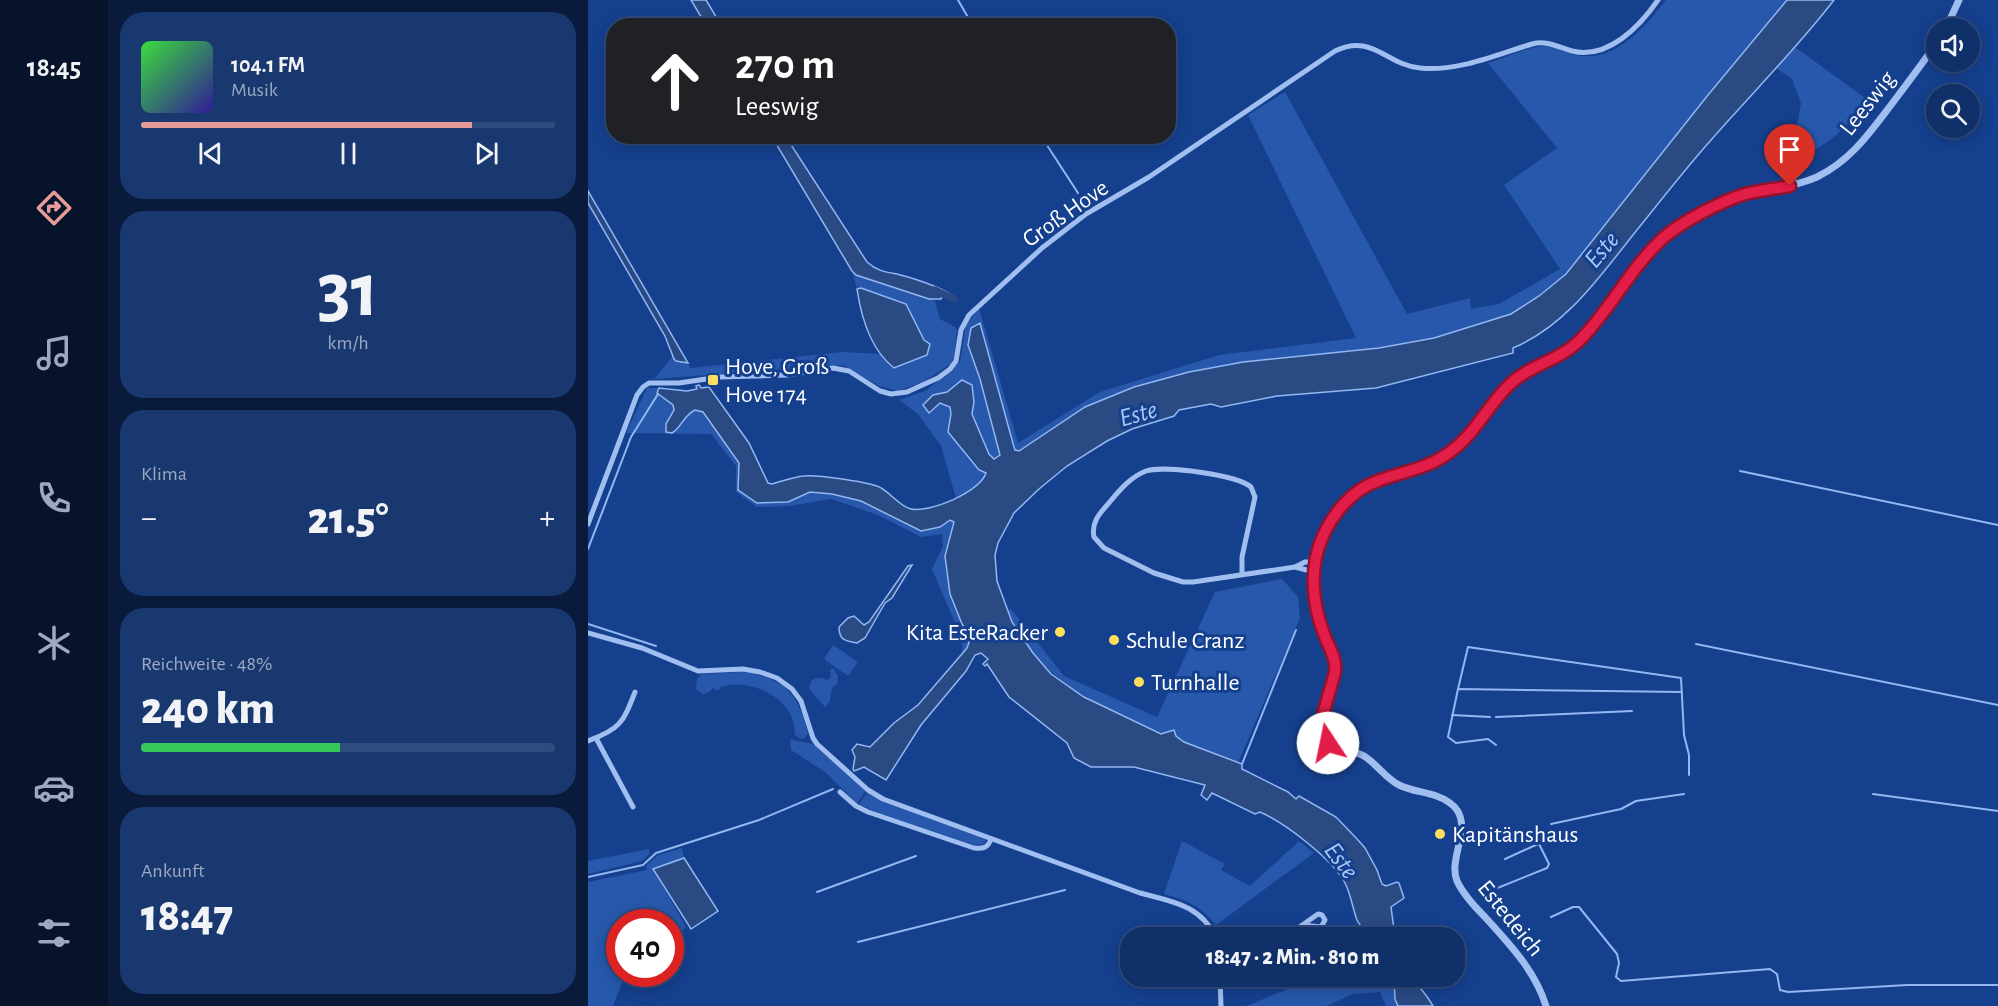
<!DOCTYPE html>
<html lang="de">
<head>
<meta charset="utf-8">
<style>
  body { margin:0; font-family:"Alegreya Sans",sans-serif; background:#193870; color:#f1f3f6; height:100vh; display:flex; flex-direction:column; font-size:22px; white-space:nowrap }
  * { box-sizing:border-box; margin:0 }
  p { font-size:20px; color:#9ca9c1 }
  .icon { flex:none; width:33px; height:33px; fill:none; stroke:currentColor; stroke-width:2; stroke-linecap:round; stroke-linejoin:round }
  .map { position:relative; flex:1; overflow:hidden }
  .details { display:flex; flex-direction:column; gap:12px; padding:12px; background:#091a3a; width:480px }
  .details>* { flex:none }
  .hud { position:absolute; left:18px; top:18px; width:570px; height:126px; border-radius:24px; box-shadow:0 3px 15px #0003,0 0 0 2px #304b7e; background:#202124; color:#fff; overflow:hidden }
  .controls { position:absolute; left:1338px; top:18px; display:grid; gap:12px }
  .controls a { display:grid; place-items:center; width:54px; height:54px; border-radius:50%; background:#10306a; box-shadow:0 3px 15px #0003,0 0 0 2px #304b7e; font-size:30px }
  .speed { position:absolute; left:18px; top:909px; display:flex; gap:12px; font-size:30px; font-weight:700; text-align:center }
  .speed>* { display:grid; place-content:center; width:78px; height:78px; border-radius:50%; background:#10306a; box-shadow:0 3px 15px #0003,0 0 0 2px #304b7e; line-height:1 }
  .speed .limit { border:9px solid #d22; background:#fff; color:#111 }
  .pin { position:absolute; display:grid; place-items:center; width:51px; height:51px; color:#fff; margin:-62px -26px; border-radius:50% 50% 50% 0; rotate:-45deg; box-shadow:0 0 6px #0007 }
  .pin .icon { rotate:45deg }
  .me { position:absolute; width:66px; margin:-33px; rotate:349deg; stroke-linejoin:round; filter:drop-shadow(0 0 4px #0008) }
  .turn { display:flex; align-items:center; gap:21px; height:126px; padding:0 30px; font-size:27px }
  .turn .icon { width:78px; height:78px; stroke-width:2.5 }
  .turn b { display:block; font-size:42px; line-height:51px }
  .big { font-size:45px; font-weight:800; line-height:1.1 }
  .details .widget { flex:1; display:flex; flex-direction:column; justify-content:center; gap:9px; min-width:0; padding:0 21px; border-radius:24px; background:#193870 }
  .details .dial { align-items:center; gap:0 }
  .dial b { font-size:78px; line-height:1 }
  .song { display:flex; align-items:center; gap:18px }
  .cover { width:72px; height:72px; border-radius:9px; background:linear-gradient(135deg,hsl(120 70% 55%),hsl(250 70% 35%)) }
  .played { height:6px; border-radius:3px; background:linear-gradient(90deg,#e69b98 80%,#304b7e 80%) }
  .keys { display:flex; justify-content:space-around; direction:ltr }
  .heat { display:flex; justify-content:space-between; align-items:center; font-size:33px; direction:ltr }
  .charge { height:9px; border-radius:4px; background:linear-gradient(90deg,#34c759 48%,#304b7e 0) }
  .trip { position:absolute; left:532px; top:927px; width:345px; height:60px; border-radius:24px; background:#10306a; box-shadow:0 3px 15px #0003,0 0 0 2px #304b7e; font-weight:800; line-height:60px; text-align:center }
  main { display:flex; flex:1; min-height:0 }
  .dock { display:flex; flex-direction:column; width:108px; justify-content:space-around; align-items:center; background:#06132a; color:#9ca9c1 }
  .dock .icon { width:42px; height:42px }
  .dock .active { color:#e69b98 }
  .dock b { font-size:27px; color:#f1f3f6 }
  .map>svg:first-child { display:block }
  .green { fill:#2758ac }
  .water { fill:#294a83; stroke:#92b7f3; stroke-width:1.5 }
  .lines { fill:none; stroke-linecap:round; stroke-linejoin:round }
  .stream { stroke:#92b7f3; stroke-width:2 }
  .canal { stroke:#294a83; stroke-width:7 }
  .minor { stroke:#a0bef0; stroke-width:5 }
  .tertiary { stroke:#a0bef0; stroke-width:7 }
  .route-casing { stroke:#92132f; stroke-width:15 }
  .route { stroke:#e11d48; stroke-width:10 }
  .poi-dot { fill:#ffdd5f; stroke:#15408e; stroke-width:2 }
  .labels { text-anchor:middle; stroke-width:6; stroke-linejoin:round; paint-order:stroke }
  .street-label { font-size:24px; fill:#fff; stroke:#15408e }
  .poi-label { font-size:24px; fill:#fff; stroke:#15408e; text-anchor:start }
  .water-label { font-size:26px; font-style:italic; fill:#abc8f7; stroke:#15408e }
</style>
</head>
<body>
<main>
<nav class="dock">
<b>18:45</b>
<svg class="icon active" aria-label="directions" viewBox="0 0 24 24"><path d="M12 3l9 9-9 9-9-9zM9 14v-3h6M13 9l2 2-2 2"/></svg>
<svg class="icon" aria-label="music" viewBox="0 0 24 24"><path d="M9 18V5l10-2v13"/><circle cx="6" cy="18" r="3"/><circle cx="16" cy="16" r="3"/></svg>
<svg class="icon" aria-label="phone" viewBox="0 0 24 24"><path d="M5 4h4l2 5-3 2q2 4 5 5l2-3 5 2v4C11 20 4 13 5 4z"/></svg>
<svg class="icon" aria-label="climate" viewBox="0 0 24 24"><path d="M12 3v18M4 7l16 10M4 17L20 7"/></svg>
<svg class="icon" aria-label="car" viewBox="0 0 24 24"><path d="M5 17H2v-5l4-1 3-4h7l3 4 3 1v5h-3M9 17h6M6 11h13"/><circle cx="7" cy="17" r="2"/><circle cx="17" cy="17" r="2"/></svg>
<svg class="icon" aria-label="filters" viewBox="0 0 24 24"><path d="M4 7h16M4 17h16"/><circle cx="9" cy="7" r="2"/><circle cx="15" cy="17" r="2"/></svg>
</nav>
<section class="details">
<div class="widget">
<div class="song"><i class="cover"></i><div><b>104.1 FM</b><p>Musik</p></div></div>
<div class="played"></div>
<div class="keys"><svg class="icon" aria-label="previous" viewBox="0 0 24 24"><path d="M18 5L8 12l10 7zM5 5v14"/></svg><svg class="icon" aria-label="pause" viewBox="0 0 24 24"><path d="M8 5v14M16 5v14"/></svg><svg class="icon" aria-label="next" viewBox="0 0 24 24"><path d="M6 5l10 7-10 7zM19 5v14"/></svg></div>
</div>
<div class="widget dial"><b>31</b><p>km/h</p></div>
<div class="widget"><p>Klima</p>
<div class="heat"><a>−</a><b class="big">21.5°</b><a>+</a></div>
</div>
<div class="widget"><p>Reichweite · 48%</p><b class="big">240 km</b><div class="charge"></div></div>
<div class="widget"><p>Ankunft</p><b class="big">18:47</b></div>
</section>
<div class="map">
<svg width="1410" height="1006" viewBox="0 0 1410 1006">
  <rect width="100%" height="100%" fill="#15408e"/>
  <g class="green">
    <path d="M1078,0H1199L1120,95L978,274L951,296L923,314L846,338L791,348L655,362L601,372L546,387L431,451L427,450L426,447L391,324L380,345L392,379L412,455L406,459L401,454L384,414L386,402L373,380L359,392L345,395L352,403L362,407L363,414L360,432L399,473C394,484 379,493 368,498L353,446L330,414L311,400L339,390L372,362L378,324L391,308L430,443L512,392L631,355L768,338L660,115L697,92L819,314L882,298L883,309L911,304L972,269L916,185L969,148L900,63C916,58 942,46 958,46C970,47 981,55 993,56C1029,60 1058,26 1078,0Z"/>
    <path d="M1207,47L1277,98C1260,126 1247,140 1217,155L1205,150L1213,103L1204,79L1188,68Z"/>
    <path d="M264,271L268,275L347,301L352,319L367,327L369,330L366,358L363,364L335,382L310,391L291,386L255,365L66,379L89,351L103,368L255,352L292,354L298,362L342,344L336,340L332,333L273,288L269,289Z"/>
    <path d="M59,388H71L69,393L85,405L86,411L78,424L89,430L97,415L107,410L115,412L151,463L150,490L200,502L222,492L244,494L273,501L294,510L352,527L362,520L366,522C353,567 357,597 383,637L379,648L374,652V639L344,569L355,546L354,534L333,537L290,515L243,499L201,506L169,507L148,492V466L123,434L38,433Z"/>
    <path d="M694,579L710,597L712,618L650,763L596,742C586,734 573,734 562,729C502,700 445,677 420,610L423,609L476,676L569,717L627,592Z"/>
    <path d="M245,645L270,662L260,676L236,659Z"/>
    <path d="M245,668L250,676L249,684L244,688L242,701L237,707L221,689C222,676 231,676 240,680L243,676L242,670Z"/>
    <path d="M156,672C198,679 209,693 220,733L217,738L213,739L207,735C206,727 206,719 201,712C189,691 155,679 133,687L130,691L125,688L121,692L115,694L108,689L109,679L114,674Z"/>
    <path d="M202,739C210,742 218,741 226,745L278,791L269,803L237,772L203,750Z"/>
    <path d="M279,793L296,801L397,839L398,841L396,844L387,845L290,813L271,804Z"/>
    <path d="M594,841L637,864L633,870L662,886L711,841L726,853L628,925C611,905 601,901 576,894Z"/>
    <path d="M94,848L96,858L65,869L98,927L83,940L82,922H32V974H40L36,977L25,1006H0V882L59,870L58,866L70,855Z"/>
    <path d="M61,849V854L54,861L0,874V861Z"/>
    <path d="M730,976L806,977L807,999L810,1006H798L792,992L765,994L738,1006H659Z"/>
  </g>
  <g class="water">
    <path d="M103,0H118L133,25H118Z"/>
    <path d="M1199,0H1246C1206,52 1159,98 1116,148C1090,178 1066,209 1041,240C1008,282 975,327 925,348V353L788,388L689,396L633,407L623,404L591,410L586,416L544,429L519,441L479,466L451,489L426,513L410,543L407,555L409,581L424,622L445,653L463,674L496,697L573,734L586,730L588,736L596,742L654,764V769L700,792L708,799L711,796L748,817L770,840L777,848L789,870L794,884L798,886L809,882L811,883L816,898L803,907L807,937H783L781,936C777,931 772,926 769,920C765,909 763,896 758,885C746,860 697,823 672,812L667,814L624,793L619,800L613,795L617,785L546,767H503L486,758L479,743L421,697L399,664L397,666L395,664L400,659L393,653L387,655L378,671L333,725L298,780L276,767L266,771L265,769L267,757L264,750L269,744L282,747L306,723L330,705L379,648L383,637L374,624L362,594L357,556L366,522L362,520L352,527L333,531L273,501L244,494L222,492L200,502L169,503L150,490L151,463L115,412L107,410C94,417 94,427 84,433L78,432V424L86,410L85,405L69,393L71,388L99,391L109,389L108,386L111,385L113,388L121,387L161,443L180,483L184,484C195,481 205,477 216,476C228,474 277,482 289,486C301,490 310,506 323,509C342,513 392,492 398,473L391,470L360,432L363,414L362,407L352,403L341,413L335,405L345,395L359,392L374,380L384,385L386,402L384,414L401,454L406,459L412,455L392,379L380,345L383,328L392,323L426,447L427,450L431,451L497,407L546,387L601,372L655,362L791,348L846,338L923,314L951,296L978,274L1120,95Z"/>
    <path d="M184,137H198L279,262C289,271 297,272 309,274C328,279 352,286 368,298L366,299L355,293L353,299H341L268,275L264,271Z"/>
    <path d="M0,191L100,363L88,361L86,359L77,336L0,203Z"/>
    <path d="M273,288L318,304L336,340L342,344L339,355L306,368C283,350 273,316 269,289Z"/>
    <path d="M324,565L304,598L297,603L277,638L269,643C257,641 251,640 251,627L260,618L266,616L276,625L281,622L320,566Z"/>
    <path d="M96,858L130,911L103,929L65,869Z"/>
    <path d="M806,977H823C831,987 839,995 845,1006H810L807,999Z"/>
  </g>
  <g class="lines">
    <g class="stream">
      <path d="M370,0L385,26"/>
      <path d="M453,136L490,193"/>
      <path d="M1152,471L1410,525"/>
      <path d="M0,549L43,437L70,394"/>
      <path d="M0,624L68,646"/>
      <path d="M1108,644L1410,705"/>
      <path d="M870,689L880,647L1093,678L1096,735L1101,755V775"/>
      <path d="M864,715L902,717"/>
      <path d="M908,717L1044,711"/>
      <path d="M908,745L900,739L868,743L860,737L870,689L1094,692"/>
      <path d="M654,764L708,630"/>
      <path d="M1285,794L1410,811"/>
      <path d="M963,824L1033,809L1048,801L1096,794"/>
      <path d="M917,859L950,844"/>
      <path d="M0,877L55,865L68,853L171,820L245,789"/>
      <path d="M902,891L959,868L961,864L950,842"/>
      <path d="M229,892L328,856"/>
      <path d="M963,917L985,907H991L1029,954L1031,963L1028,977L1033,981L1182,969L1189,974L1192,990L1200,992L1319,985H1410"/>
      <path d="M270,942L477,890"/>
    </g>
    <path class="canal" d="M347,290L366,299"/>
    <g class="minor">
      <path d="M0,524L49,395L55,387L61,383H91L132,377L199,375L245,368L261,371L292,391L303,394L319,392L350,378L362,369L368,361L373,330L381,315L454,248L498,214L561,177L747,51C785,33 798,65 832,68C870,72 909,54 944,44C959,40 970,47 984,51C1020,60 1052,26 1070,0"/>
      <path d="M707,567L726,572"/>
      <path d="M654,574V557L667,497L663,487C649,475 576,465 558,471C542,477 531,491 520,504C511,514 503,523 506,537L516,548L566,573L595,582H605L707,567L717,562H728"/>
      <path d="M0,633L54,648L110,671L155,669L172,672L189,678L204,689L213,701L225,738L229,744L280,790L295,799L552,893C581,901 615,905 627,938"/>
      <path d="M8,738L45,807"/>
      <path d="M0,741C32,729 35,723 47,692"/>
      <path d="M252,792L268,806L280,812L386,848C395,849 400,848 403,839"/>
      <path d="M696,938L730,914L734,915L737,920L733,927L715,925"/>
      <path d="M632,976L633,1006"/>
    </g>
    <g class="tertiary">
      <path d="M1358,28L1371,0"/>
      <path d="M958,1006C947,970 921,944 897,917C887,907 875,894 869,881C859,857 889,822 862,803C848,792 827,793 811,785C797,778 789,764 776,756C763,749 740,748 731,735L748,667C747,656 741,646 736,636C724,606 721,569 734,538C752,495 778,484 820,471C835,467 850,462 863,452C887,433 901,404 923,384C944,364 974,359 995,338C1023,308 1045,264 1075,238C1096,220 1133,200 1160,194C1183,188 1207,187 1229,177C1262,161 1281,134 1303,105C1318,85 1334,64 1348,44"/>
    </g>
  </g>
  <g class="lines">
    <g class="route-casing">
      <path id="route" d="M740,743L733,738L731,729L747,672C749,658 740,646 736,634C724,603 721,567 735,536C745,514 763,491 787,482C812,472 840,469 862,452C887,434 900,405 922,384C943,364 974,360 994,338C1023,308 1043,268 1074,239C1094,221 1132,202 1157,194C1172,190 1187,189 1202,186"/>
    </g>
    <use href="#route" class="route"/>
  </g>
  <g class="poi-dot">
    <rect x="119" y="374" width="12" height="12" rx="3"/>
    <circle cx="472" cy="632" r="6"/>
    <circle cx="526" cy="640" r="6"/>
    <circle cx="551" cy="682" r="6"/>
    <circle cx="852" cy="834" r="6"/>
  </g>
  <g class="labels">
    <g class="street-label">
      <text transform="translate(1279 103) rotate(-52)" y="8">Leeswig</text>
      <text transform="translate(477 213) rotate(-35)" y="8">Groß Hove</text>
      <text transform="translate(923 918) rotate(51)" y="8">Estedeich</text>
    </g>
    <g class="poi-label">
      <text x="137" y="374">Hove, Groß<tspan x="137" dy="28">Hove 174</tspan></text>
      <text x="460" y="640" text-anchor="end">Kita EsteRacker</text>
      <text x="538" y="648">Schule Cranz</text>
      <text x="563" y="690">Turnhalle</text>
      <text x="864" y="842">Kapitänshaus</text>
    </g>
    <g class="water-label">
      <text transform="translate(1013 249) rotate(-50)" y="9">Este</text>
      <text transform="translate(550 413) rotate(-15)" y="9">Este</text>
      <text transform="translate(754 860) rotate(53)" y="9">Este</text>
    </g>
  </g>
</svg>
<div class="controls">
<a><svg class="icon" aria-label="sound" viewBox="0 0 24 24"><path d="M4 9h4l5-4v14l-5-4H4zM17 9q2 3 0 6"/></svg></a>
<a><svg class="icon" aria-label="search" viewBox="0 0 24 24"><circle cx="10" cy="10" r="6"/><path d="M15 15l6 6"/></svg></a>
</div>
<div class="speed"><div class="limit">40</div></div>
<div class="pin" style="left:1202px;top:186px;background:#d93025"><svg class="icon" aria-label="arrive" viewBox="0 0 24 24"><path d="M6 21V4h12l-3 4 3 4H6"/></svg></div>
<svg class="me" style="left:740px;top:743px" viewBox="-20 -20 40 40"><circle r="19" fill="#fff"/><path d="M0-13L10 11 0 6-10 11z" fill="#e11d48"/></svg>
<div class="trip">18:47 · 2 Min. · 810 m</div>
<div class="hud">
<div class="turn"><svg class="icon" aria-label="ahead" viewBox="0 0 24 24"><path d="M12 20V5M6 11l6-6 6 6"/></svg><div><b>270 m</b>Leeswig</div></div>
</div>
</div>
</main>
</body>
</html>
